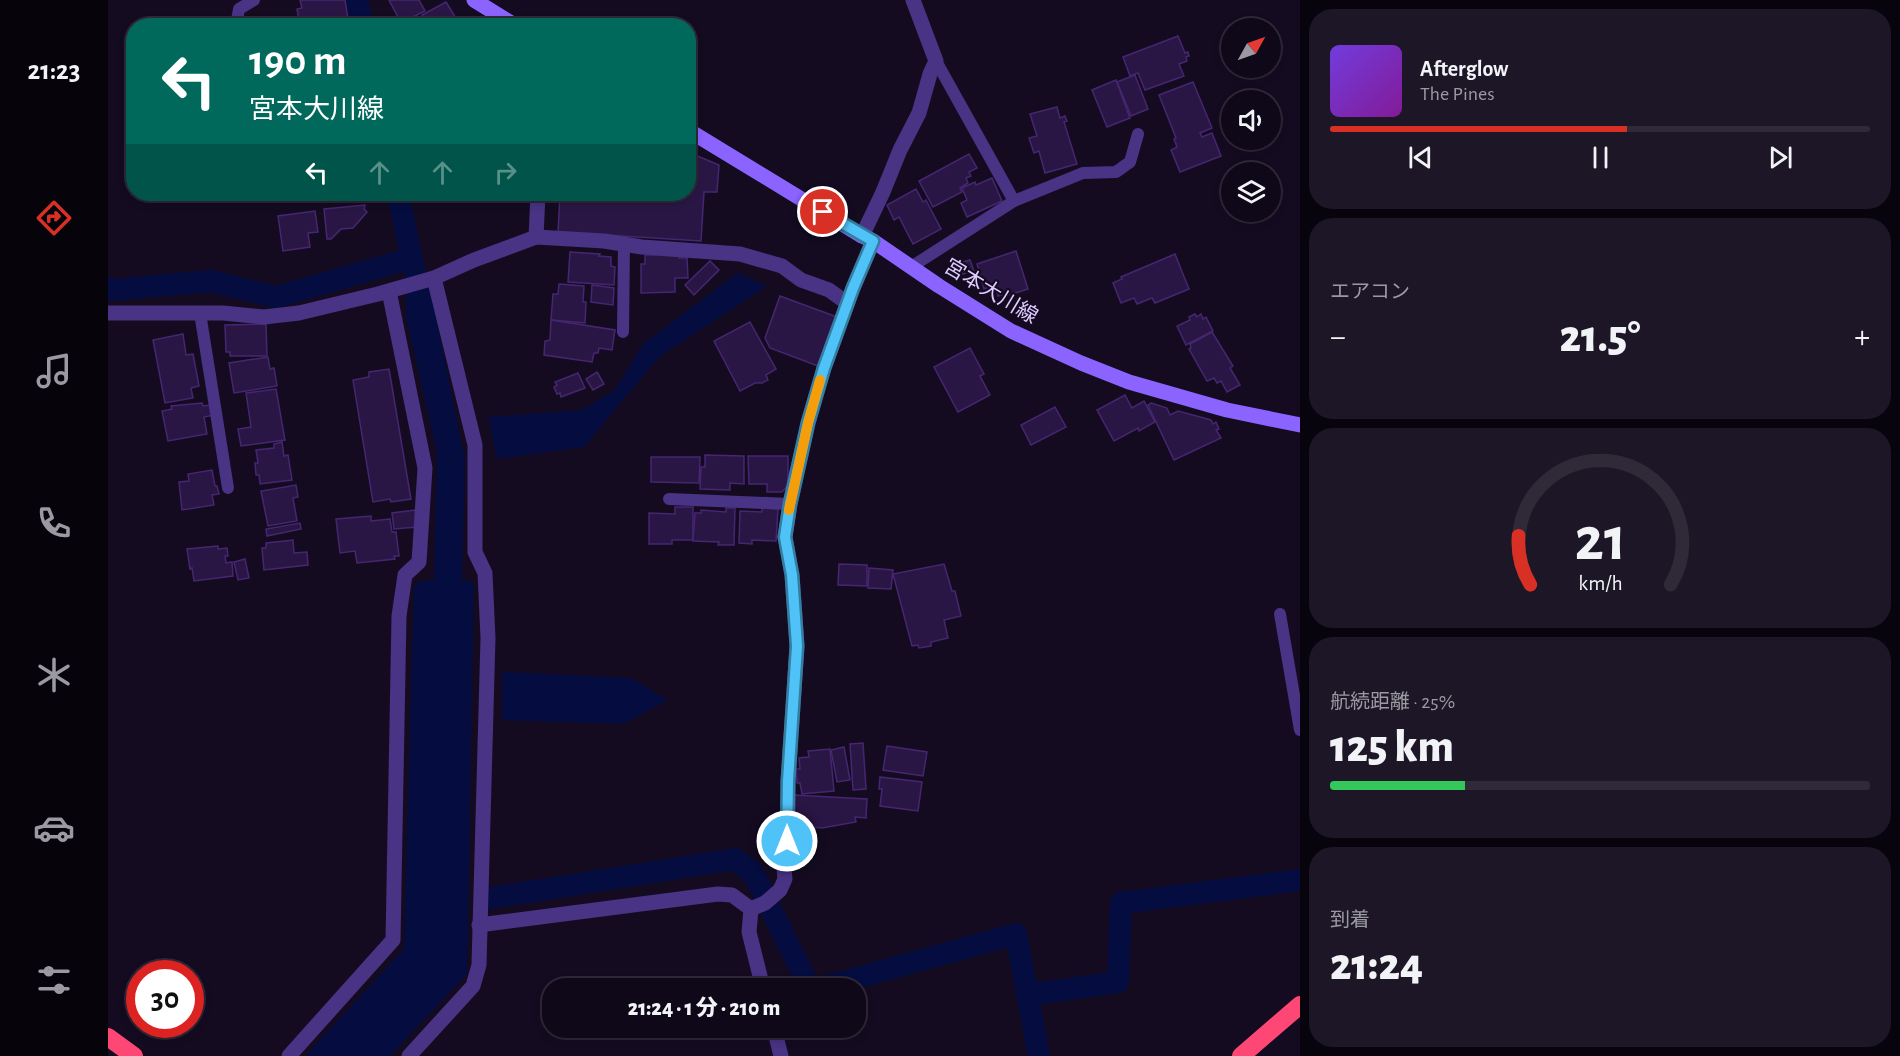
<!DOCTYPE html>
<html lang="ja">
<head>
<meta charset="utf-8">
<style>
  body { margin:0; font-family:"Alegreya Sans","Noto Sans JP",sans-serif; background:#1d1626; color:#f1f3f6; height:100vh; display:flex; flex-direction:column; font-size:22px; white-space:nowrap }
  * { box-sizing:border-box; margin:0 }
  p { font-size:20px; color:#9b9aa2 }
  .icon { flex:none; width:33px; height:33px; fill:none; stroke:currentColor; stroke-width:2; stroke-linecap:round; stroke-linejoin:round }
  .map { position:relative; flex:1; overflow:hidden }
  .side { display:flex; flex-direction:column; gap:9px; padding:9px; background:#08040e; width:600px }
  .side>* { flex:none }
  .guide { position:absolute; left:18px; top:18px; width:570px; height:183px; border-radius:24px; box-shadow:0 3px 9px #0003,0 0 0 2px #2f2938; background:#00695c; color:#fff; overflow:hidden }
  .needle { width:39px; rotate:50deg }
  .fabs { position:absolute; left:1113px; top:18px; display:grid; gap:12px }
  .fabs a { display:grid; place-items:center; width:60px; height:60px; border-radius:50%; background:#0f0819; box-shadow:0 3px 9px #0003,0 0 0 2px #2f2938; font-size:30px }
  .speed { position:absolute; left:18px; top:960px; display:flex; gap:12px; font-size:30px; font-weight:700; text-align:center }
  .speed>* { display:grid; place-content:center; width:78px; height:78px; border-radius:50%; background:#0f0819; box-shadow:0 3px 9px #0003,0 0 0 2px #2f2938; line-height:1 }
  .speed .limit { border:9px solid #d22; background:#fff; color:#111 }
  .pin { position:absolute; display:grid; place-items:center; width:51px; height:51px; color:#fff; margin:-26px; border:3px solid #fff; border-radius:50%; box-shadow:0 2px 6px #0007 }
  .me { position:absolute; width:66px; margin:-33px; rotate:0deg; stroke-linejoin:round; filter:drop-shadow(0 0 4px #0008) }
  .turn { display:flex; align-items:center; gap:21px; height:126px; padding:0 24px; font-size:27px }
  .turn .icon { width:78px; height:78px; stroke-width:2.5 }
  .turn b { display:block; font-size:42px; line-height:51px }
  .lanes { display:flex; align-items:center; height:57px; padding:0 24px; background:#0003; justify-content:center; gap:30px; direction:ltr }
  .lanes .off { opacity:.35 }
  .big { font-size:45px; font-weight:800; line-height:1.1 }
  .side .card { flex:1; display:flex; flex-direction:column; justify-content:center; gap:9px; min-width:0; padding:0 21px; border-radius:24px; background:#1d1626 }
  .side .dial { align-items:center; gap:0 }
  .dial svg { height:156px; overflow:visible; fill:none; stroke:#2f2938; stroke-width:7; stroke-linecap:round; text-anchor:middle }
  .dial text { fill:#f1f3f6; stroke:none }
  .song { display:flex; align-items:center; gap:18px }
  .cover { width:72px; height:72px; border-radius:9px; background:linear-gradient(135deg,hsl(260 70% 55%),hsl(290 70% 35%)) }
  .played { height:6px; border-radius:3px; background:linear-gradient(90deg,#d93025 55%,#2f2938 55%) }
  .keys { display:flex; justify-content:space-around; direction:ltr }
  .heat { display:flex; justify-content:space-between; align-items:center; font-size:33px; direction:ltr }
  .charge { height:9px; border-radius:4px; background:linear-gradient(90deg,#34c759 25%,#2f2938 0) }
  .trip { position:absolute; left:434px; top:978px; width:324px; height:60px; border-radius:24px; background:#0f0819; box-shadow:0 3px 9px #0003,0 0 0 2px #2f2938; font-weight:800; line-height:60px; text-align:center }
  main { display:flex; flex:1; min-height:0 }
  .tabs { display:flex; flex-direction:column; width:108px; justify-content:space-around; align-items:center; background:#06030a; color:#9b9aa2 }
  .tabs .icon { width:42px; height:42px }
  .tabs .on { color:#d93025 }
  .tabs b { font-size:27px; color:#f1f3f6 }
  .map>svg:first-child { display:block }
  .water { fill:#050d40 }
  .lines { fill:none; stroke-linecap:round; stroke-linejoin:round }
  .canal { stroke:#050d40; stroke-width:22 }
  .building { fill:#2a1644; stroke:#462671; stroke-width:1.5 }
  .lane { stroke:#483384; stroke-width:12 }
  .street { stroke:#483384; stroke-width:15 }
  .secondary { stroke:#8b63ff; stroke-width:15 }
  .highway { stroke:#ff4775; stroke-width:18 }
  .route-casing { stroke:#337fa1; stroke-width:15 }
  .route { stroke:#4fc3f7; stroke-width:10 }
  .slow { stroke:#f59e0b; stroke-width:10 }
  .labels { text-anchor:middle; stroke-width:4.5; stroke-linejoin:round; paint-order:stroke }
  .street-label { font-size:21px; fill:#dcf; stroke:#140b21 }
</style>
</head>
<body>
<main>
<nav class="tabs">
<b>21:23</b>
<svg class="icon on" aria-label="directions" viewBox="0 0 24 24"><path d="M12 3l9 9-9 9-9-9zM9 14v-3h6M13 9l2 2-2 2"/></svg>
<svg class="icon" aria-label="music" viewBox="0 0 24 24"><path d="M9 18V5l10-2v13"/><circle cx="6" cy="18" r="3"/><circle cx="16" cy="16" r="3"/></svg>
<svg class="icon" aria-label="phone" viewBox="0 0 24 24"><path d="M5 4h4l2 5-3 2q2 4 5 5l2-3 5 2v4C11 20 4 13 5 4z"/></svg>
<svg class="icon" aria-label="climate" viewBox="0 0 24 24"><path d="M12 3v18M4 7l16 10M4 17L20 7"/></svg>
<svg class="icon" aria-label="car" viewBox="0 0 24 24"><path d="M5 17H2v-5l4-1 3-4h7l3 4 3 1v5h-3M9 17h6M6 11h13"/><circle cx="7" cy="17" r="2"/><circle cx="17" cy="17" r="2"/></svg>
<svg class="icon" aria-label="filters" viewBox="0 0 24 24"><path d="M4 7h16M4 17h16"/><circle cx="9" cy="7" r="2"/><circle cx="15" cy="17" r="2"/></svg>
</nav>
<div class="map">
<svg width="1192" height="1056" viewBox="0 0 1192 1056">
  <rect width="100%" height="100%" fill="#140b21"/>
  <g class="water">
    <path d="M630,273L659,286L551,357L476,447L389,459L380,417L474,410L507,390L536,343Z"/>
    <path d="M316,289L326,308L357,460L354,580L362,581L366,585L359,974L282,1056H197L296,949L306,586L312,581L326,580L329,452L298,317V295Z"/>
    <path d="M394,672L523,678L560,700L515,724L394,720Z"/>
  </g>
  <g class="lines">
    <g class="canal">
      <path d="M249,0L254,26"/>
      <path d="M290,194L314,306"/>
      <path d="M0,288L4,290L103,281L168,297L304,258"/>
      <path d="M383,898L627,859L645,873L702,988"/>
      <path d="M712,988L908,934L931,1056"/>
      <path d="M919,995L1010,982L1013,903L1192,880"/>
    </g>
  </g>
  <g class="building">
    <path d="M192,0H237L241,25L192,26L189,9L194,8Z"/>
    <path d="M281,0H311L317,11L293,23Z"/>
    <path d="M338,2L349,20L351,19L355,26H314L318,22L314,15Z"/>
    <path d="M1070,36L1077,53L1080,52L1081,56L1078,57L1079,61L1071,64L1076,76L1037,90L1030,73L1022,76L1015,57Z"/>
    <path d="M1027,75L1040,109L1023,116L1009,82Z"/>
    <path d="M1008,80L1022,118L999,127L984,90Z"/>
    <path d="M1085,82L1104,128L1092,133L1094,137L1104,133L1113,156L1072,172L1063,150L1069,147L1066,139L1068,138L1051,95Z"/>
    <path d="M949,107L952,118L957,116L959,121L956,122L969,164L937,173L931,151L926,153L921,138L929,136L922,114Z"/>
    <path d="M861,154L869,168L861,172L863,176L858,178L860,183L852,188L854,192L825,207L811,181Z"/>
    <path d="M587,155L611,165L609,192H596L593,241L450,232L452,194H580V173L585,174Z"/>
    <path d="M884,178L894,201L859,217L853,203L859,200L854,188L867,182L868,185Z"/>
    <path d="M808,189L815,202L818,200L833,229L805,244L791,217L786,220L779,205Z"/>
    <path d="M257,205L256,209L259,212L245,228L233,229L223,239H219L216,209Z"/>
    <path d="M207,211L210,232L200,233L202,247L175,251L170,216Z"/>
    <path d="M908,251L920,289L895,297L894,295L890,296L888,289L880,292L879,288L876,289L869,264Z"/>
    <path d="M462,252L492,254L491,256L503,257V266L507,267L506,285L460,282Z"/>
    <path d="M571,254V258H579L580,278H567V292L533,293V264H537V255Z"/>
    <path d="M1067,254L1081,289L1047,303L1044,298L1029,304L1026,298L1013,303L1005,283L1014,279L1013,277Z"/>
    <path d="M862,260L866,271L847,276L844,265Z"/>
    <path d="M602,261L611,270L586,295L577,285Z"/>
    <path d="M451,284L476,286L475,302H478L477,323L443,320L445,294H450Z"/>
    <path d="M484,285L506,288L505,305L483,302Z"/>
    <path d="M672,296L729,317L710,366L662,348L657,338Z"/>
    <path d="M1087,314L1089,317L1093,314L1095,319L1098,317L1105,331L1078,345L1069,326L1082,320L1081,317Z"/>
    <path d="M443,320L507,330L504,350L491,348L490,353H486L484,362L436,355L437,341L442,340Z"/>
    <path d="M642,322L668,369L658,375L660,380L654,383H647L632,391L606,341Z"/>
    <path d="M158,324L159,356H122V352H118L117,325Z"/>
    <path d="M1104,332L1125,366L1122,368L1132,385L1119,392L1113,381L1109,383L1106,378L1099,381L1081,349L1083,348L1082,344Z"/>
    <path d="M75,334L78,355L85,354L91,386L83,388L85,398L57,403L45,340Z"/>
    <path d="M862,348L876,374L872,376L882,395L850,412L826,367Z"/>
    <path d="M160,357L162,369L166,368L169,386L126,393L121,363Z"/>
    <path d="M281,369L303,499L283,502L282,499L265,502L245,380L261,377V372Z"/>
    <path d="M489,372L496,384L485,390L478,379Z"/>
    <path d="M470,373L477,388L453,397L452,393L449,394L446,387L449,385L447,382Z"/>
    <path d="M168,389L177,440L133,446L130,429L143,427L138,393Z"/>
    <path d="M1017,395L1024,408L1036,401L1047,422L1031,431L1030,428L1006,441L989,410Z"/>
    <path d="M94,403L95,406L103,405L106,415L96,417L99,434L60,441L54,411L64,409L63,406Z"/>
    <path d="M1043,403L1059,408L1062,415L1070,411L1103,420L1105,424L1108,422L1111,429L1108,430L1113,438L1066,460L1040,405Z"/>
    <path d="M947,407L958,427L923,445L913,425Z"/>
    <path d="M174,442L176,456L180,455L184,480L152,484L151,475H148L147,463H150L148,450L166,448V444Z"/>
    <path d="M597,455L636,456V484L622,483V490L592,489L593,467H597Z"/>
    <path d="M640,456H680V485L674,492H659V484H641Z"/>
    <path d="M543,457H592L591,483L543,482Z"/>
    <path d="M104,470L107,486H109L111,494L104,495L106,505L74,510L71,482L81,481L80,474Z"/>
    <path d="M188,485L190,497L185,498L189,521L160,526L153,491Z"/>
    <path d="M567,507H585V540H564V544H541V513L567,514Z"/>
    <path d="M618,508H627L626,545H610L611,542L585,541L587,513H593V510L618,512Z"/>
    <path d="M654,508L670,509L668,541L644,540V544L631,543L632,511L654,512Z"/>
    <path d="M307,510L309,527L286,529L284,513Z"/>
    <path d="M263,516V521L282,519L284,532H288L291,556H286L287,559L249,563L247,551L232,553L228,519Z"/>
    <path d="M192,523L193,529L159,536L158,529Z"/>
    <path d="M185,540L186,553L199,552L200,565L156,570L154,548H158V543Z"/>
    <path d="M110,546V549L119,548L120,556H117L118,563L124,562L125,576L86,581L84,568L82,569L79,549Z"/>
    <path d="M137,559L141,578L130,580L126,562Z"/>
    <path d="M731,564L759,565V586L730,585Z"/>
    <path d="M836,564L844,591H847L853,616L836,620L840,638L823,642V646L811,648L810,645L804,646L785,574Z"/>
    <path d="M761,568L785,570L783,589L760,588Z"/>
    <path d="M755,743L758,789L745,790L742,744Z"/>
    <path d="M779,746L819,752L815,776L775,770Z"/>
    <path d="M736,747L742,780L729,782L723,750Z"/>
    <path d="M722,749L726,791L694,794L692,783H689L688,769H692L691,758L701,757L700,751Z"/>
    <path d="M772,777L814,782L810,811L772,806L774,789H771Z"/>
    <path d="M686,795L759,799L758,818L747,817L748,822L714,828L684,825Z"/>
  </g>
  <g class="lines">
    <g class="lane">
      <path d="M128,26L131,9L146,0"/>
      <path d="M828,61L906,201"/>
      <path d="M149,194V197"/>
      <path d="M803,267L906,201L975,173L1008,172L1022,162L1030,134"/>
      <path d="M92,313L120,488"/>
      <path d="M515,332L516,244"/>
      <path d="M561,499L682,504"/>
      <path d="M1172,614L1192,730"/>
    </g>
    <g class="street">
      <path d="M754,236L775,192L792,150L811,113L822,74L828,61L805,0"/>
      <path d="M428,237L430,194"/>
      <path d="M0,313H115L156,317L191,313L270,294L326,278L366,260L428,237L496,241L534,247L632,254L674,266L693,280L721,290L739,303"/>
      <path d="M371,925L610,894L624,895L643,909"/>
      <path d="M655,988L641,932L643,909L657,903L672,890L677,879L676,869L680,854V781L689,646L684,575L677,537L682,504L700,423L716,368L745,288L765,241"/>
      <path d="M666,1028L673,1056"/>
      <path d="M181,1056L285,940L291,616L297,575L311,562L317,468L281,291"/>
      <path d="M301,1056L365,986L371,965L380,638L377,573L367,552V445L326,278"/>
    </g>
    <g class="secondary">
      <path d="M366,0L408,26"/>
      <path d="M580,130L754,236L765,241L831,286L903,331L973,363L1021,382L1119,410L1192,425"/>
    </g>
    <g class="highway">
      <path d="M0,1037L26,1056"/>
      <path d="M1133,1056L1192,1005"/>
    </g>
  </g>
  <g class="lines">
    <g class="route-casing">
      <path id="route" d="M679,841L680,781L689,646L684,575L677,537L682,504L700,423L716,368L745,288L765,241L715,212"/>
    </g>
    <use href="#route" class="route"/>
    <path class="slow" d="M681,510L700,423L712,380"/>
  </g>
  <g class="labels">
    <g class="street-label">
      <text transform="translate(883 291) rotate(31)" y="7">宮本大川線</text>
    </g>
  </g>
</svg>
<div class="fabs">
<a><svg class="needle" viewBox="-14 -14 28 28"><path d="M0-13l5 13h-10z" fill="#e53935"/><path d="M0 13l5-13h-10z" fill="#9b9aa2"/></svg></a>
<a><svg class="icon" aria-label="sound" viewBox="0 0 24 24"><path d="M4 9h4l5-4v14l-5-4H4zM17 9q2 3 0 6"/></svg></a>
<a><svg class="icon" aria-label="layers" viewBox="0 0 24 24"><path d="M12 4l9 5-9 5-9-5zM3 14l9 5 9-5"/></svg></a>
</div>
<div class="speed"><div class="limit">30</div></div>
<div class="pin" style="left:715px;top:212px;background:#d93025"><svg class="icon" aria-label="arrive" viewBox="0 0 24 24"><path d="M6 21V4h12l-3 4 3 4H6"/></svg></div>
<svg class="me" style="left:679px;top:841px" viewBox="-20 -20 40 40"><circle r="17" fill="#4fc3f7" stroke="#fff" stroke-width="3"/><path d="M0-11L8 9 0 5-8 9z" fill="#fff"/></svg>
<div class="trip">21:24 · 1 分 · 210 m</div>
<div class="guide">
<div class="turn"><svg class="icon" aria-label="left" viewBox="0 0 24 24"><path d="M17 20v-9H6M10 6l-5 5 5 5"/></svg><div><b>190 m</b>宮本大川線</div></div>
<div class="lanes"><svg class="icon" aria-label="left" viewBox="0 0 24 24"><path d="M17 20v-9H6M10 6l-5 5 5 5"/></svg><svg class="icon off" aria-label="ahead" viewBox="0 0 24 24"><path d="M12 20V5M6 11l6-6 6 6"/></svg><svg class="icon off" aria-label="ahead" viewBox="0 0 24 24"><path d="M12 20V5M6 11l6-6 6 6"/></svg><svg class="icon off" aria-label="right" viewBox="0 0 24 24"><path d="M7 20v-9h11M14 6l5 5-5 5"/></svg></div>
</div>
</div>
<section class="side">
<div class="card">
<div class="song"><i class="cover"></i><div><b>Afterglow</b><p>The Pines</p></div></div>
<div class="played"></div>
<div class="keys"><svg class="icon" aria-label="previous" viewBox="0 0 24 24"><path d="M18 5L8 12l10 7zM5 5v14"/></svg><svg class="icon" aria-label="pause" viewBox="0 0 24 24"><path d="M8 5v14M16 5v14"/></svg><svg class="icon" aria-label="next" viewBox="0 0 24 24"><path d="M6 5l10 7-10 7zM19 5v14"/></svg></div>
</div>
<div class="card"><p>エアコン</p>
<div class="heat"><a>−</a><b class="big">21.5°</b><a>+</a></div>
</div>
<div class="card dial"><svg viewBox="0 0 100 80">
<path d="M14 69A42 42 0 1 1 86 69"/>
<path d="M14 69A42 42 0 0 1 8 44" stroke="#d93025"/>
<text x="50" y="56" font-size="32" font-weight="700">21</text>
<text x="50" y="72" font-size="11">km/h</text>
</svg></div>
<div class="card"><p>航続距離 · 25%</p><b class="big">125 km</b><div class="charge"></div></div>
<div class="card"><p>到着</p><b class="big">21:24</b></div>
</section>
</main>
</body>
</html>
